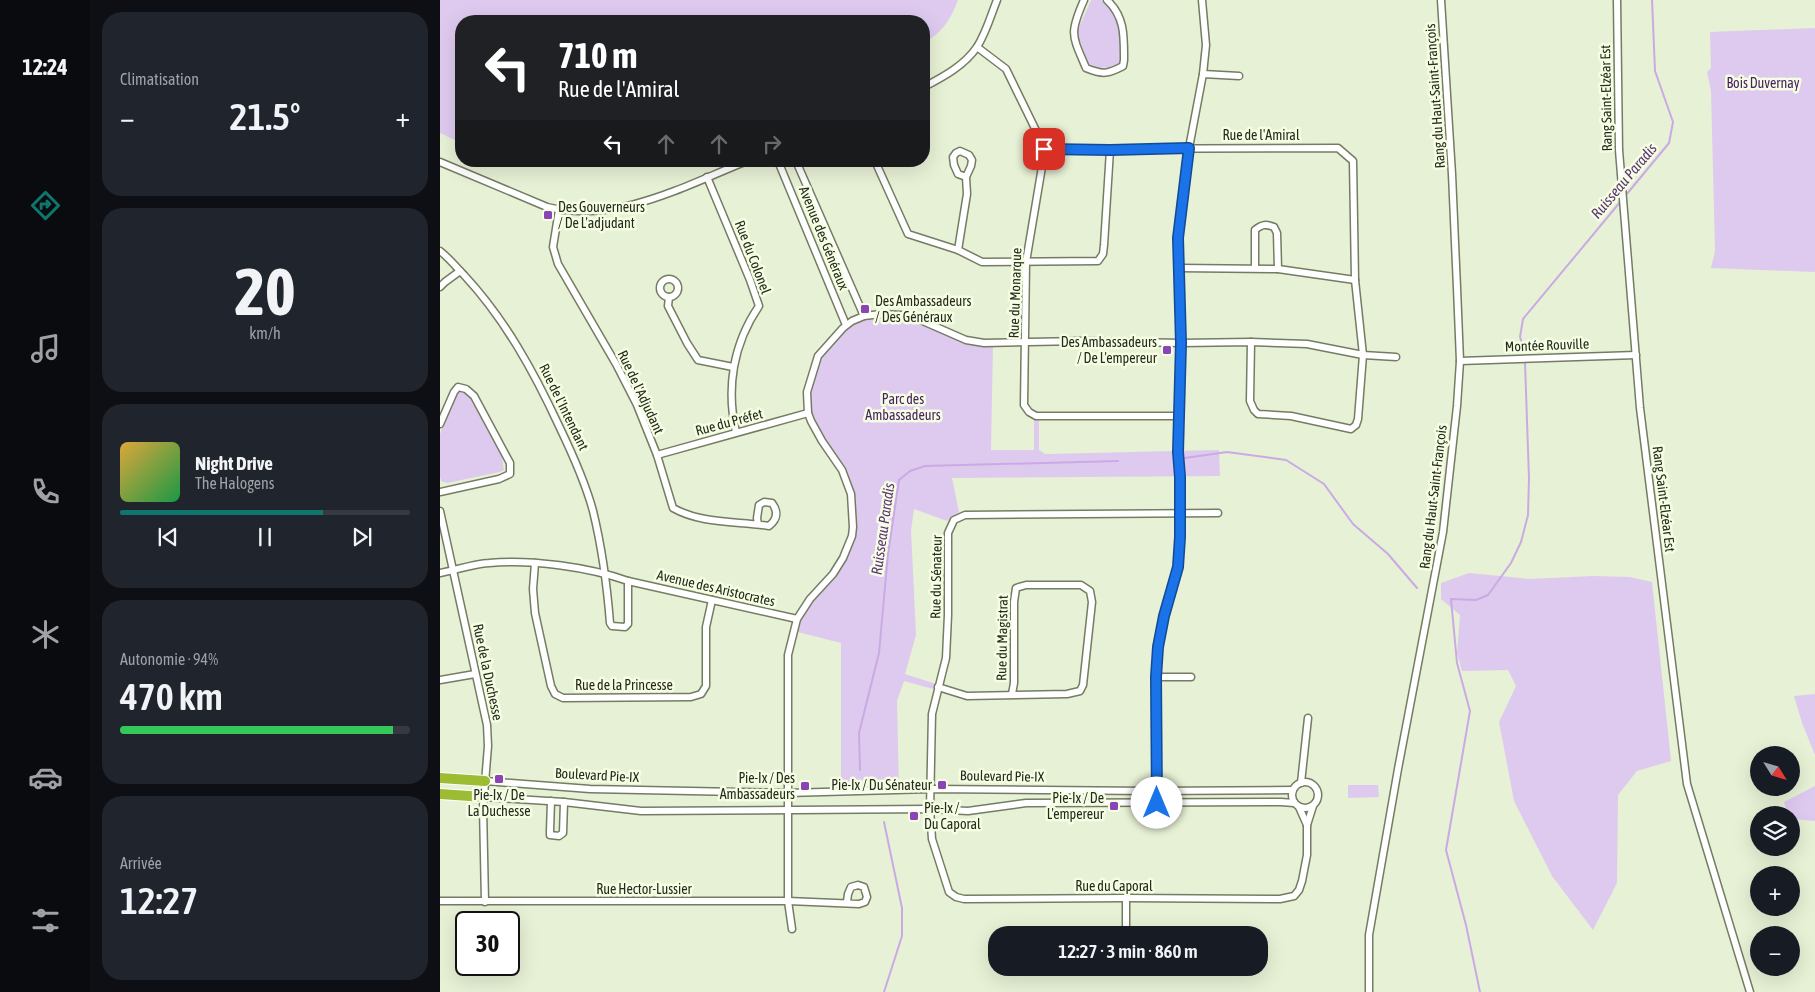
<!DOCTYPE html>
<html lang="fr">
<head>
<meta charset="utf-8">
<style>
  body { margin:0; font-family:"Asap Condensed",sans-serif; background:#20242c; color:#f1f3f6; height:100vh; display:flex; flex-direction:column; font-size:19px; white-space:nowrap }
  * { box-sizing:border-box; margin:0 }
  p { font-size:16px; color:#9ea1a6 }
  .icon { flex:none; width:28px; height:28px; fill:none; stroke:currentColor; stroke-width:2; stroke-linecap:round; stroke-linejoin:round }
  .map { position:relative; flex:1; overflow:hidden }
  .drawer { display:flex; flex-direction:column; gap:12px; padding:12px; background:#0d0f14; width:350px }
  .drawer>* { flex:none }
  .banner { position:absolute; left:15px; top:15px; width:475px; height:152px; border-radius:20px; box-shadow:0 5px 20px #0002; background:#202124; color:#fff; overflow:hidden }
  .needle { width:32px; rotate:127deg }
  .controls { position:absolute; left:1310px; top:746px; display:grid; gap:10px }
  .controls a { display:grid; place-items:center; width:50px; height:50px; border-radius:50%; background:#171b24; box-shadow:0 5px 20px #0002; font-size:25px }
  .speed { position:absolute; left:15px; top:911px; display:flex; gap:10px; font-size:25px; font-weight:700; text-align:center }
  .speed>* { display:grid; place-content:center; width:65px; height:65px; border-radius:50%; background:#171b24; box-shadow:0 5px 20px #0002; line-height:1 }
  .speed .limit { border:2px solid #111; border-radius:8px; background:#fff; color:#111 }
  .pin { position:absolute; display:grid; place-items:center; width:42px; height:42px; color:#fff; margin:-21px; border-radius:10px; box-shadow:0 2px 8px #0006 }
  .me { position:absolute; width:55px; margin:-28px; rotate:0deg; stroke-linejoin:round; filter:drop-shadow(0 0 4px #0008) }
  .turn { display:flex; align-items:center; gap:18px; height:105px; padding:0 20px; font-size:22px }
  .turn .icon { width:65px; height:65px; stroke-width:2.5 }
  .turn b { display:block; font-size:35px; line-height:42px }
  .lanes { display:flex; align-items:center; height:48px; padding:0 20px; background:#0003; justify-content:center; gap:25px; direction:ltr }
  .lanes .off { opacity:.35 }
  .big { font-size:38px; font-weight:600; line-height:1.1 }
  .drawer .card { flex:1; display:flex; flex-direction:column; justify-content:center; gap:8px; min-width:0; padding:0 18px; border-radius:20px; background:#20242c }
  .drawer .dial { align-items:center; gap:0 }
  .dial b { font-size:65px; line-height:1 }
  .song { display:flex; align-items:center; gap:15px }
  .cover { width:60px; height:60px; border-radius:8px; background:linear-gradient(135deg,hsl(40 70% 55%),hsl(140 70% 35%)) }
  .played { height:5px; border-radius:2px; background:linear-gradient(90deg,#0f766e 70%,#363941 70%) }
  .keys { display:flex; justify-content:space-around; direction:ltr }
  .heat { display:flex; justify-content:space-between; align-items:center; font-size:28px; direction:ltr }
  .charge { height:8px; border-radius:4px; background:linear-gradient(90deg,#34c759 94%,#363941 0) }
  .trip { position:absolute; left:548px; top:926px; width:280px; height:50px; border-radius:20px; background:#171b24; box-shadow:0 5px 20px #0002; font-weight:600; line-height:50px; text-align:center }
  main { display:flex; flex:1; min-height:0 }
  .tab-bar { display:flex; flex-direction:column; width:90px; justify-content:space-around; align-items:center; background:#090b0e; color:#9ea1a6 }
  .tab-bar .icon { width:35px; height:35px }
  .tab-bar .current { color:#0f766e }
  .tab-bar b { font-size:22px; color:#f1f3f6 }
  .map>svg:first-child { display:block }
  .green { fill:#decaef }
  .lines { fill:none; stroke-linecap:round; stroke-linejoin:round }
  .stream { stroke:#caaae4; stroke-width:2 }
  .minor-casing { stroke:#747c63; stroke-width:9 }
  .highway-casing { stroke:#fff; stroke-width:12 }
  .minor { stroke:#fff; stroke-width:6 }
  .highway { stroke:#9bbc33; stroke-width:10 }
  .route-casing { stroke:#114b97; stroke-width:12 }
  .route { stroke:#1a73e8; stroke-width:9 }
  .poi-dot { fill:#8a44b8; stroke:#f5fee2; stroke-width:2 }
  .labels { text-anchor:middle; stroke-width:5; stroke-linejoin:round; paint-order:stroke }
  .park-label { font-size:14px; fill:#492064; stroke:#f5fee2 }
  .street-label { font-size:14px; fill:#25291e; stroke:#f5fee2 }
  .poi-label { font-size:14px; fill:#25291e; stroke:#f5fee2; text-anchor:end }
  .water-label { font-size:15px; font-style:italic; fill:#5b3277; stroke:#f5fee2 }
</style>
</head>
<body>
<main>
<nav class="tab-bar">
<b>12:24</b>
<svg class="icon current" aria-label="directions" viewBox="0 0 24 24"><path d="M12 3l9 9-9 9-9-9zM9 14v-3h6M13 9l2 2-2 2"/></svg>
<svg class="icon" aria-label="music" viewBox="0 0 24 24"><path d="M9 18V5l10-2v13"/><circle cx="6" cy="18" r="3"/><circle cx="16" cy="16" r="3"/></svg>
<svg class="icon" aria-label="phone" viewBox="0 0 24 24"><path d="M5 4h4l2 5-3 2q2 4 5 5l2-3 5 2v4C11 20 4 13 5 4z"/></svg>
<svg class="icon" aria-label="climate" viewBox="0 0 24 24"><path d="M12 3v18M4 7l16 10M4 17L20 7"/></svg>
<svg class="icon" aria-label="car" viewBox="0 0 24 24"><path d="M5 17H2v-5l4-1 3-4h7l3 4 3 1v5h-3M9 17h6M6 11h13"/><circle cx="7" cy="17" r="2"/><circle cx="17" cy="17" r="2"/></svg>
<svg class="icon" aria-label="filters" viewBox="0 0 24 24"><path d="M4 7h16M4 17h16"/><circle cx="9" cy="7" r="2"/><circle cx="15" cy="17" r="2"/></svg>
</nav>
<section class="drawer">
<div class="card"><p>Climatisation</p>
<div class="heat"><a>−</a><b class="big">21.5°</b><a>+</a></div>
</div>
<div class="card dial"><b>20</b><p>km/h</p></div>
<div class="card">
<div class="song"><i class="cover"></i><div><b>Night Drive</b><p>The Halogens</p></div></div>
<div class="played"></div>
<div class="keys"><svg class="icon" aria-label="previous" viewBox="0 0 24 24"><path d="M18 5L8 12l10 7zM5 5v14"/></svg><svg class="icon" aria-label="pause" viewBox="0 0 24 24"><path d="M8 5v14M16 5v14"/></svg><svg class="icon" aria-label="next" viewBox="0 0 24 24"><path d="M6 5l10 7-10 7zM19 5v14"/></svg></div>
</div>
<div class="card"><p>Autonomie · 94%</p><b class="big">470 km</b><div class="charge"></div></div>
<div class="card"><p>Arrivée</p><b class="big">12:27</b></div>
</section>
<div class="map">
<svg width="1375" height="992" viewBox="0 0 1375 992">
  <rect width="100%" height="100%" fill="#e7f1d5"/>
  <g class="green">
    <path d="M0,0H518C511,19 502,33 484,43V21H21V143L0,133Z"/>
    <path d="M651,0H661C664,3 670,7 672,11C682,25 683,48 680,65L676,68L654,67L648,63L637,32Z"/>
    <path d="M1375,28V272L1271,268L1275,251L1271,91L1267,72L1271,68L1270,32Z"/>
    <path d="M460,315L510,334L553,343L551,450H594V418H599V450L605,454L779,450L780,476L512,478L519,512L507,521L474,509L471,530L476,635L465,674L499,685L497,690L464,681L457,701L459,790L401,792V643L354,631L357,619L393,574L412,536L411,494L401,469L371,421L367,392L378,356L406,325L424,316Z"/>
    <path d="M16,392H24L30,398L62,457L64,470L60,472L7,483L1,481L0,476V434Z"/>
    <path d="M1029,573L1090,579L1153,576L1190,577L1212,582L1231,761L1197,771L1178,795L1177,883L1153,930L1112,876L1074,801L1059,722L1076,686L1068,670L1022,671L1017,653L1020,615L1001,599V583Z"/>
    <path d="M1375,694V755L1362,723L1354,696Z"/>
    <path d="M908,785H938L939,797L908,798Z"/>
    <path d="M1375,786V821L1351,819V815H1348L1344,802Z"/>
  </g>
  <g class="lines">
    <g class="stream">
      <path d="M1186,195L1229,143L1233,122L1215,71L1212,0"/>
      <path d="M1085,352L1080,337L1083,319L1181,201"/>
      <path d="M745,458L787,452L846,460L884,484L913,524L948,554L977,588"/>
      <path d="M420,770L419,733L439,653L448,554L459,480L470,471L485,466L678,461"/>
      <path d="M444,822L462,908V936L444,992"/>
      <path d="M1040,992L1026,925L1006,850L1030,711L1017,663L1011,599L1036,600L1048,595L1071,563L1081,542L1088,515L1089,478L1085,363"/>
    </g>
    <g class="minor-casing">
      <g id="minor">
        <path d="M644,0C629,34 632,35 646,68C663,75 668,74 683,66L684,60C684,36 685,17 667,0"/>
        <path d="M1177,0L1179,150L1200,408L1247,784L1310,992"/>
        <path d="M537,47L566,69L605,149L586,262L584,405L589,412L596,416H738"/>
        <path d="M763,74L799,76"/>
        <path d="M484,87C503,77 524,66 537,47C546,33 551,15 557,0"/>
        <path d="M605,149L898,148L913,161L915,280L923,355L918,419L916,425L911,429L851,416L818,414L814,410L810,401L811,342"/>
        <path d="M338,161L406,325"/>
        <path d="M356,161L424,316"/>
        <path d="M435,161L468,234L518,250L542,262L658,261L663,254L664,245L670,150"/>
        <path d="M0,162L107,207C177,224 244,186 307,161"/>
        <path d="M267,177L310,280L319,306C293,344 286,388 296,432"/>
        <path d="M119,210L113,247L118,264L176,364L197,405L217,455L233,508C261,524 297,521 329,526C338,519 338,511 332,503L324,502L319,505L317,518L318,524"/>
        <path d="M518,250L527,194L526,177L531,166L532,160L529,155L520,151L516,153L513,157L514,165L518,174L526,177"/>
        <path d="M0,251C9,258 16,267 24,275C65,319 94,372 119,426C132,453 145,481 153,511C162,548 167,585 170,623L172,626L185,627L188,624V581"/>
        <path d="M739,268L838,269L915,280"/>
        <path d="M815,268V230C822,224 826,224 834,227L837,233L838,269"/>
        <circle cx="229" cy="288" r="9"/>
        <path d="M0,287L5,282L20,271"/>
        <path d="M229,297L228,306L247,343L258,360L293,367"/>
        <path d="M1020,361L1196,355"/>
        <path d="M0,424L14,392L18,387L26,389L34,396L70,463V474L59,479L0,492"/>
        <path d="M217,455L368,413"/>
        <path d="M0,511L47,725L48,746L43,807L45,902"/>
        <path d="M778,513L525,515L514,520L508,533V615L506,658L492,714L490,809L492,839L509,892L516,897L524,899L686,898L840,899L854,896L859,890L862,881L867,855V825L873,806"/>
        <path d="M95,563L93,589L95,613L111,686L115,694L123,698L251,697L261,694L266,686V627L272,600"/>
        <path d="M0,573C16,570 33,564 49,563C90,559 149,567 188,581L357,619"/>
        <path d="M716,677H751"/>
        <path d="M0,680L35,674"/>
        <path d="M498,687L527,696L627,694L640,691L643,685L652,602L650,591L641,585H586L576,588L574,602V683L572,694"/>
        <path d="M45,781L150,789L347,793L491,789L708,791L853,790"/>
        <circle cx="865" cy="795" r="13"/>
        <path d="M861,783L868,718"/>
        <path d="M44,797L124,802L201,811L490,809L528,811L586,803L841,802L854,803"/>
        <path d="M111,801L110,831V835L119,836L123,833L124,802"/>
        <path d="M717,803L716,677L718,647L724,616L738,567L741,523L740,477L738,452L741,343L738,237L749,148L763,74L766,45L762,0"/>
        <path d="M859,807L867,825"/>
        <path d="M686,898V931"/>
        <path d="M0,901H348L419,904L425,902L427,897L424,887L418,885L411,887L408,894L407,902"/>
        <path d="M352,929L348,901V655L357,619L370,599L393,574L403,558L412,536L413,527L411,494L402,470L382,441L371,421L368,413L367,392L378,356L403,328L412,321L424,316L441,314L460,315L478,319L526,340L544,343L641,341L741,343L811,342L867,344L923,355L956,357"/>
        <path d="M929,992V935L958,769L1003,532L1017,406L1020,361L1017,288L1012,174L1001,0"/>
      </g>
    </g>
    <g class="highway-casing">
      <g id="highway">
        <path d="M0,778L45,781"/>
        <path d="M0,794L44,797"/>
      </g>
    </g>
    <use href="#minor" class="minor"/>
    <use href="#highway" class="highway"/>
  </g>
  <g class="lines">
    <g class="route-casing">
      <path id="route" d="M604,149L670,150L749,148L738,238L741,343L738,452L740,477V537L738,567L724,616L718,647L716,677L717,803"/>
    </g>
    <use href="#route" class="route"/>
  </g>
  <g class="poi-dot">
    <rect x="103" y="210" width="10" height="10" rx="2.5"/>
    <rect x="420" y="304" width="10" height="10" rx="2.5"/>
    <rect x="722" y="345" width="10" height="10" rx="2.5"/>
    <rect x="54" y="774" width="10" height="10" rx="2.5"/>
    <rect x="497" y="780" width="10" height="10" rx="2.5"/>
    <rect x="360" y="781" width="10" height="10" rx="2.5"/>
    <rect x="669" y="801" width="10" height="10" rx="2.5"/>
    <rect x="469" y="811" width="10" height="10" rx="2.5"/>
  </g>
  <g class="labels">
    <g class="park-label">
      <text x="1323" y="88">Bois Duvernay</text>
      <text x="463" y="404">Parc des<tspan x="463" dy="16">Ambassadeurs</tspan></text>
    </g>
    <g class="street-label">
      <text transform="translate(995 96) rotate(-94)" y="5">Rang du Haut-Saint-François</text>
      <text transform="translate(1166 98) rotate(-91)" y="5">Rang Saint-Elzéar Est</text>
      <text x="821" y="140">Rue de l'Amiral</text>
      <text transform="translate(384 238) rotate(68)" y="5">Avenue des Généraux</text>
      <text transform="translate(313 257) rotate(69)" y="5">Rue du Colonel</text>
      <text transform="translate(575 293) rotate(-88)" y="5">Rue du Monarque</text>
      <text transform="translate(1107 345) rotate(-2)" y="5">Montée Rouville</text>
      <text transform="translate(201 392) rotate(65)" y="5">Rue de l'Adjudant</text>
      <text transform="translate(124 407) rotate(64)" y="5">Rue de l'Intendant</text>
      <text transform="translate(289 422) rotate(-15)" y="5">Rue du Préfet</text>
      <text transform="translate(993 497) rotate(-83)" y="5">Rang du Haut-Saint-François</text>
      <text transform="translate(1224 499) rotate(83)" y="5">Rang Saint-Elzéar Est</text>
      <text transform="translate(496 577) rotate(-89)" y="5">Rue du Sénateur</text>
      <text transform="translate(276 588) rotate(13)" y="5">Avenue des Aristocrates</text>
      <text transform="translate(562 638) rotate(-89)" y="5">Rue du Magistrat</text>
      <text transform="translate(48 672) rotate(78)" y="5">Rue de la Duchesse</text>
      <text x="184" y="690">Rue de la Princesse</text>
      <text transform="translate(157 775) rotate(3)" y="5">Boulevard Pie-IX</text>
      <text transform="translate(562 776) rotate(1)" y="5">Boulevard Pie-IX</text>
      <text x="674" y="891">Rue du Caporal</text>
      <text x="204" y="894">Rue Hector-Lussier</text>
    </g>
    <g class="poi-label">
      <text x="118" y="212" text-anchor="start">Des Gouverneurs<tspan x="118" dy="16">/ De L'adjudant</tspan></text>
      <text x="435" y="306" text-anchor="start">Des Ambassadeurs<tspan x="435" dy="16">/ Des Généraux</tspan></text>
      <text x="717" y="347">Des Ambassadeurs<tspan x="717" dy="16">/ De L'empereur</tspan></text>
      <text x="355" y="783">Pie-Ix / Des<tspan x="355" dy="16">Ambassadeurs</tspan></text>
      <text x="492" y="790">Pie-Ix / Du Sénateur</text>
      <text x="59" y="800" text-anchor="middle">Pie-Ix / De<tspan x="59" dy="16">La Duchesse</tspan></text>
      <text x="664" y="803">Pie-Ix / De<tspan x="664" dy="16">L'empereur</tspan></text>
      <text x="484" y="813" text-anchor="start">Pie-Ix /<tspan x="484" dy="16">Du Caporal</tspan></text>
    </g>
    <g class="water-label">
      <text transform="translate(1184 181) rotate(-50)" y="5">Ruisseau Paradis</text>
      <text transform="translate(443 529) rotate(-82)" y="5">Ruisseau Paradis</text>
    </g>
  </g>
</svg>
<div class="controls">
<a><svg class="needle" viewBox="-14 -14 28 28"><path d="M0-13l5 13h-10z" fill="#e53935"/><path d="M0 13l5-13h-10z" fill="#9ea1a6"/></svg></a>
<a><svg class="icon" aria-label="layers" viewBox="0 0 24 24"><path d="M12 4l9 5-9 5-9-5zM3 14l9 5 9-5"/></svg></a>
<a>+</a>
<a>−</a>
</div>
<div class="speed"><div class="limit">30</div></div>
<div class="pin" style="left:604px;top:149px;background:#d93025"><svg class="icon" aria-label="arrive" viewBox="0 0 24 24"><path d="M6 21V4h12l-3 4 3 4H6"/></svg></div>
<svg class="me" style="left:717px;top:803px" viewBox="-20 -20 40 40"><circle r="19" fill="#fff"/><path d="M0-13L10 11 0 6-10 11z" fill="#1a73e8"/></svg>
<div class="trip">12:27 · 3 min · 860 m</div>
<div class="banner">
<div class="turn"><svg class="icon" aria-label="left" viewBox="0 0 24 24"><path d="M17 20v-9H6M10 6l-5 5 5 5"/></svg><div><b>710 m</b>Rue de l'Amiral</div></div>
<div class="lanes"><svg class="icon" aria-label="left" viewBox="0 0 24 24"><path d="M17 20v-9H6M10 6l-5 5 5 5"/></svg><svg class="icon off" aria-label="ahead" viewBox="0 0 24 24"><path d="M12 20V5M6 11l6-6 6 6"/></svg><svg class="icon off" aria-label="ahead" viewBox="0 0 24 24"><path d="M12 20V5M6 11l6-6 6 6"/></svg><svg class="icon off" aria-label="right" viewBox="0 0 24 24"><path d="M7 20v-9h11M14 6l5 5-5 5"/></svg></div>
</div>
</div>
</main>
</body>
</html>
